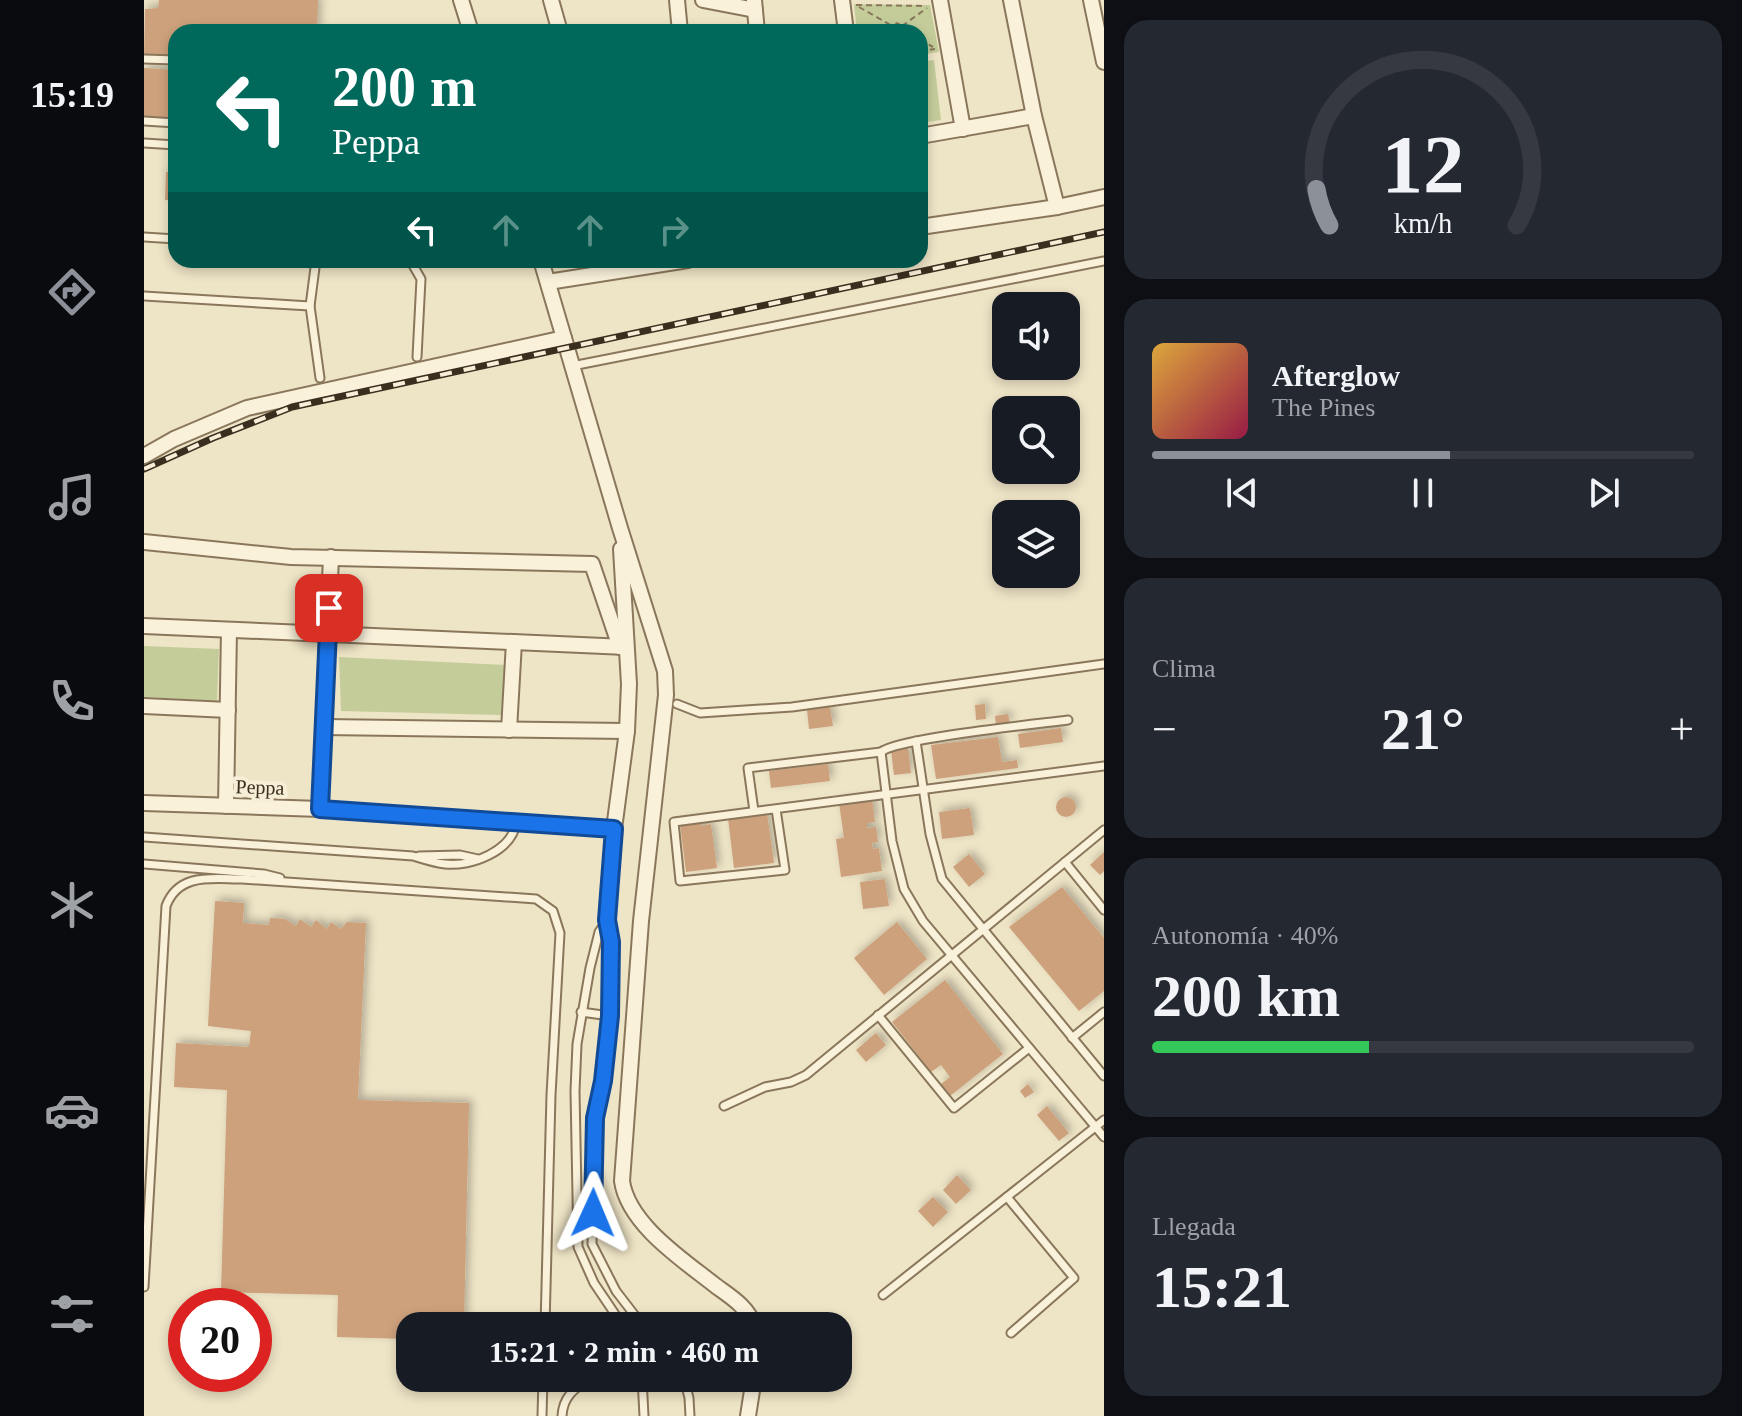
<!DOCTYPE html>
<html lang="es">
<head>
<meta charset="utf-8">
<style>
  body { margin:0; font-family:Georgia,serif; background:#242831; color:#f1f3f6; height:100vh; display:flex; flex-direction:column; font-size:30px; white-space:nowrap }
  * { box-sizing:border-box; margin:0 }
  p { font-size:26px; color:#9ea1a6 }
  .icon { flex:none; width:44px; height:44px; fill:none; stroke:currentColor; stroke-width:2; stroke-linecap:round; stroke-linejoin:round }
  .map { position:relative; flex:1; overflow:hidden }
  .drawer { display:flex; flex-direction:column; gap:20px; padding:20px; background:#0d0f14; width:638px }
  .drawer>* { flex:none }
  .top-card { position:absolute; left:24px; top:24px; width:760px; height:244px; border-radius:24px; box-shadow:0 4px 12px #0003; background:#00695c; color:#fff; overflow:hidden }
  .controls { position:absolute; left:848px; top:292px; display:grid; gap:16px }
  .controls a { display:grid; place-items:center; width:88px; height:88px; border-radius:16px; background:#171b24; box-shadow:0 4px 12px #0003; font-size:40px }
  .speed { position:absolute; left:24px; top:1288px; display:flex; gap:16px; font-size:40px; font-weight:700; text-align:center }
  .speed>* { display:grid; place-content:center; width:104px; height:104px; border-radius:50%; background:#171b24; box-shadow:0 4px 12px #0003; line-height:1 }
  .speed .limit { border:12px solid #d22; background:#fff; color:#111 }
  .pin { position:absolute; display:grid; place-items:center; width:68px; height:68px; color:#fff; margin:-34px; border-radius:16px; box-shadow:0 4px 12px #0006 }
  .me { position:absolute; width:88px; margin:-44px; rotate:1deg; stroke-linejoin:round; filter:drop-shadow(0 0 6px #0008) }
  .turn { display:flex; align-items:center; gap:28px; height:168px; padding:0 32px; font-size:36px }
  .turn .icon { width:104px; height:104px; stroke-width:2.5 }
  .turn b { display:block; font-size:56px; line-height:68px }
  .lanes { display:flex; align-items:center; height:76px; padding:0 32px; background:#0003; justify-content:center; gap:40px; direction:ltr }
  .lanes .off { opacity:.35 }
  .big { font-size:60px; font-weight:700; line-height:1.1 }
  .drawer .tile { flex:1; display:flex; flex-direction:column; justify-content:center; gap:12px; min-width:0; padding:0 28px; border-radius:24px; background:#242831 }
  .drawer .dial { align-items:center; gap:0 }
  .dial svg { height:208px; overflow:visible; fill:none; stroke:#363941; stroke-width:7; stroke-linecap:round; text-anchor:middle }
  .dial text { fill:#f1f3f6; stroke:none }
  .song { display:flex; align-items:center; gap:24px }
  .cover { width:96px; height:96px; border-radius:12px; background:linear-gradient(135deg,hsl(40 70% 55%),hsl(340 70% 35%)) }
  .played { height:8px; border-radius:4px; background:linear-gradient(90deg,#8c9099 55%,#363941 55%) }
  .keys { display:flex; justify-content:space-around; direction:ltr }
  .heat { display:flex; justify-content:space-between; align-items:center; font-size:44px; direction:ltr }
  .charge { height:12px; border-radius:6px; background:linear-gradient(90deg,#34c759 40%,#363941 0) }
  .trip { position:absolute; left:252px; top:1312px; width:456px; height:80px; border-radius:24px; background:#171b24; box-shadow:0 4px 12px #0003; font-weight:700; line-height:80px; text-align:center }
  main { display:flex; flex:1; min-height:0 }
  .tab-bar { display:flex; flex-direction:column; width:144px; justify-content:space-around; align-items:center; background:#090b0e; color:#9ea1a6 }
  .tab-bar .icon { width:56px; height:56px }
  .tab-bar .selected { color:#8c9099 }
  .tab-bar b { font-size:36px; color:#f1f3f6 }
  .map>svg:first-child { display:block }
  .green { fill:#c4cd9a }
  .building { fill:#cda17c; filter:url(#shadow) }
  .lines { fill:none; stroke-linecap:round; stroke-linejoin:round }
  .lane-casing { stroke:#8a775b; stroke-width:11 }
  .street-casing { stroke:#8a775b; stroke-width:18 }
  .path { stroke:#8a775b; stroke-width:2; stroke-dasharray:6 4; stroke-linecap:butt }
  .lane { stroke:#f9f1da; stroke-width:7 }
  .street { stroke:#f9f1da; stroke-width:14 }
  .rail-casing { stroke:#3a2e1f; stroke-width:7 }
  .rail { stroke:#f6eed6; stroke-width:4; stroke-dasharray:12; stroke-linecap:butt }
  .route-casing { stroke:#114b97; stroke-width:20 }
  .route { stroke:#1a73e8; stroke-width:14 }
  .labels { text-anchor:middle; stroke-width:8; stroke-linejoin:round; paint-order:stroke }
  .street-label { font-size:20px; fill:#3a2e1f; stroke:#f6eed6 }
</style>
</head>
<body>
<main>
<nav class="tab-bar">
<b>15:19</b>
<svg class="icon selected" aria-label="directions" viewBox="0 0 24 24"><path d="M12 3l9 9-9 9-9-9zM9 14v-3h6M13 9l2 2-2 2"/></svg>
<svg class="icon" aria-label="music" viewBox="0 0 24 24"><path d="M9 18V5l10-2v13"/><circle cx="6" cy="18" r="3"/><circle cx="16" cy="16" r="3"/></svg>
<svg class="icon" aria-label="phone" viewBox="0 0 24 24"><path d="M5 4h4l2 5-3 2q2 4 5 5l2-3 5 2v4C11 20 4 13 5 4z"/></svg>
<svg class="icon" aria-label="climate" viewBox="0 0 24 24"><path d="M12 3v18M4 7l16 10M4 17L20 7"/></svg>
<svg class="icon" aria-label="car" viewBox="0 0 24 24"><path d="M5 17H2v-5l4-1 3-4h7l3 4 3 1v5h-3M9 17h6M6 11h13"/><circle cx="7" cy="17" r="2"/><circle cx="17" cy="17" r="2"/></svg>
<svg class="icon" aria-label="filters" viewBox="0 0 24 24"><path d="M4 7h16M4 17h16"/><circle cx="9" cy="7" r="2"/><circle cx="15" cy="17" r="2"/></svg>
</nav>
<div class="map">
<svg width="960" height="1416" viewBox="0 0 960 1416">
  <defs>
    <filter id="shadow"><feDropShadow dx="3.5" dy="-3.5" stdDeviation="4" flood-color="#0004"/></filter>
  </defs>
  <rect width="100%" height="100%" fill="#eee4c6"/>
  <g class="green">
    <path d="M710,4L786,5L795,52L776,55V32H713Z"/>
    <path d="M790,60L797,120L776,123V62Z"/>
    <path d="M0,646L75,649L73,701L0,697Z"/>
    <path d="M195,657L362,665L357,715L197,711Z"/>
  </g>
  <g class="building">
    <path d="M15,0H174L173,32H32V57L0,56L1,9L14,8Z"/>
    <path d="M0,68L32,70V118L0,116Z"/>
    <path d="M22,172H32V200H21Z"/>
    <path d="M841,704L842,719L832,720L831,705Z"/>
    <path d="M686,707L689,726L665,729L663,710Z"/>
    <path d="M864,714L866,723L852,725L851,716Z"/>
    <path d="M917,728L919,742L876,748L874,734Z"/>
    <path d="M854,737L858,762L873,760L874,768L792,779L787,745Z"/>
    <path d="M764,748L767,773L750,775L747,750Z"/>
    <path d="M684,764L686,781L627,788L625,771Z"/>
    <circle cx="922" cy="807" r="10"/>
    <path d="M728,799L731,822L723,823V828L732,827L734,842L728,843L729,849L735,848L738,871L697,877L692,839L700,838L695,803Z"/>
    <path d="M826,808L830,835L798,839L795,812Z"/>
    <path d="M623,813L630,863L590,868L584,818Z"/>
    <path d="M557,822V826L567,824L573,868L542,872L536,824Z"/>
    <path d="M960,852V871L956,875L946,865Z"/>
    <path d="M825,854L841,874L825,887L809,867Z"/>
    <path d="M741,879L745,906L719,909L716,882Z"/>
    <path d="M918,887L960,938V991L935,1011L865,927Z"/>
    <path d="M71,901L100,903L99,923L125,925L126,918L141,919L152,926L156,919L167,927L172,920L183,929L187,922L197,929L203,922L222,923L214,1100L325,1103L320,1326H266V1339L193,1337L194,1295L77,1292L83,1090L30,1087L32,1043L105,1047L107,1031L64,1026Z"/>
    <path d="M753,922L783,959L740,995L710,958Z"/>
    <path d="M801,980L859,1054L806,1096L797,1084L806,1077L797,1065L787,1072L748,1022Z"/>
    <path d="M732,1033L742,1045L722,1062L712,1050Z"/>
    <path d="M884,1084L890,1092L881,1098L876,1091Z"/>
    <path d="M903,1106L925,1133L915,1141L893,1115Z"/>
    <path d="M813,1175L827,1190L812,1204L799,1190Z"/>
    <path d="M789,1197L804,1212L789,1227L774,1211Z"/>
  </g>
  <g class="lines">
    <g class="lane-casing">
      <g id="lane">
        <path d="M0,59L32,60"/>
        <path d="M0,121L32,123"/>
        <path d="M0,143L32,145"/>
        <path d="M0,237L32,239"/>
        <path d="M172,260L166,306L176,378"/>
        <path d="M266,260L277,279L273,357"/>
        <path d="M0,296L166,306"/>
        <path d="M428,366L960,261"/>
        <path d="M533,704L556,713L648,707L960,664"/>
        <path d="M772,741L786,834L798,879L960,1076"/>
        <path d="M737,752L748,841L760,889L779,921L960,1137"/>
        <path d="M632,809L641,870L536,881L530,822L960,766"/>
        <path d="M610,811L604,768L737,752C754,738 893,724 924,720"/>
        <path d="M470,830L463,920L467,942L466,1016L459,1081L451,1118L448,1244L472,1291L499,1326"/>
        <path d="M0,837L269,856C279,859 290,863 301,864C327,867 368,851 372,823"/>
        <path d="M275,856L316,855L334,859"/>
        <path d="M921,862L960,910"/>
        <path d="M0,864L120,874L136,878"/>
        <path d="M463,920L455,932L446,968L433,1044L431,1091L434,1247L450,1283L479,1326"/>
        <path d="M437,1012L466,1016"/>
        <path d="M734,1015L810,1108L885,1048"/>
        <path d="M928,1038L960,1012"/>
        <path d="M580,1106L621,1087L647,1082L662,1075L960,830"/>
        <path d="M863,1197L930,1278L867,1333"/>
        <path d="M0,1287L22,906C35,872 69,879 98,879L392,899L409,911L416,933L407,1095L401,1326"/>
        <path d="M739,1295L960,1120"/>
        <path d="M498,1378L500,1416"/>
        <path d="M540,1378L545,1398L546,1416"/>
        <path d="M398,1416L399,1378"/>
        <path d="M418,1416C419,1397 430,1389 445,1378"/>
      </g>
    </g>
    <g class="street-casing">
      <g id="street">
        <path d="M317,0L327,32"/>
        <path d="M407,0L416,32"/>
        <path d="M533,0L536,32"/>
        <path d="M559,0L611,10"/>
        <path d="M610,0L613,32"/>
        <path d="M698,0L702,32"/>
        <path d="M796,0L819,129"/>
        <path d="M867,0L890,116L913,207"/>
        <path d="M947,0L960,62"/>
        <path d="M776,136L890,116"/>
        <path d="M776,227L913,207L960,197"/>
        <path d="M397,260L476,528L521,671L522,695L497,921L478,1181C484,1224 539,1260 572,1286C587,1297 604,1307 610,1326"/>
        <path d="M404,282L544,260"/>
        <path d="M0,456L30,439L103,408L420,338"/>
        <path d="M0,542L147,557L448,564L476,647"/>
        <path d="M0,626L482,647"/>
        <path d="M0,706L84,710"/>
        <path d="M180,727L483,731"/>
        <path d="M365,730L370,642"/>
        <path d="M0,803L176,809L470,829L483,731L485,684L477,549"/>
        <path d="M82,806L85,630"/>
        <path d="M176,809L187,557"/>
        <path d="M604,1416L610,1378"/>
      </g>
    </g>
    <g class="path">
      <path d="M712,5L782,6"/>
      <path d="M715,7L748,26"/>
      <path d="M758,26L783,8"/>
      <path d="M748,32V26L753,23L758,26V32"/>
      <path d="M776,40L789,47"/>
      <path d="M776,51L791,49"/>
    </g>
    <use href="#lane" class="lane"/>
    <use href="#street" class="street"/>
    <g class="rail-casing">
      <path id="rail" d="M0,469L69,438L148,407L960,232"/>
    </g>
    <use href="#rail" class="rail"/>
  </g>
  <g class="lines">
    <g class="route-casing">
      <path id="route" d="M185,608L176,809L470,829L463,920L467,942L466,1016L459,1081L451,1118L449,1213"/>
    </g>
    <use href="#route" class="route"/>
  </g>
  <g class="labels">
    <g class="street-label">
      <text transform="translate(116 787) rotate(2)" y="7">Peppa</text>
    </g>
  </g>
</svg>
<div class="controls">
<a><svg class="icon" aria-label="sound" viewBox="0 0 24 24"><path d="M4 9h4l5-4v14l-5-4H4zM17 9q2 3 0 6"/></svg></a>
<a><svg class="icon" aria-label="search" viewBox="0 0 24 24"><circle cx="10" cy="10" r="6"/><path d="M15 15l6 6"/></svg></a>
<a><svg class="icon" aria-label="layers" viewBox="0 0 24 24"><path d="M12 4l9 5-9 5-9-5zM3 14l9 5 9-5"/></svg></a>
</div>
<div class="speed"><div class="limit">20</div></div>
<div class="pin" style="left:185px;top:608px;background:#d93025"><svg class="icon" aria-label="arrive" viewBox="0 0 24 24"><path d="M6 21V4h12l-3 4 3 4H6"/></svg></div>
<svg class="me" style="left:449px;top:1213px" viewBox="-20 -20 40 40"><path d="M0-17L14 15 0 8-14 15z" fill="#1a73e8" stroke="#fff" stroke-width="4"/></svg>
<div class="trip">15:21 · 2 min · 460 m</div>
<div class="top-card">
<div class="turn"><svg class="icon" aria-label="left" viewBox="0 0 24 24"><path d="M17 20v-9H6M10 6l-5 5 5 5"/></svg><div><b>200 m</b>Peppa</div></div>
<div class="lanes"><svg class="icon" aria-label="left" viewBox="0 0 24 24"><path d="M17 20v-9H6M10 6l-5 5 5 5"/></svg><svg class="icon off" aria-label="ahead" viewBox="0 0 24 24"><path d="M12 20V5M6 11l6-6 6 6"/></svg><svg class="icon off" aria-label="ahead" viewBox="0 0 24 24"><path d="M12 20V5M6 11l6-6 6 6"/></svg><svg class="icon off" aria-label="right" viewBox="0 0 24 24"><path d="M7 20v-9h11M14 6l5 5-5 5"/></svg></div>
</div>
</div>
<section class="drawer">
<div class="tile dial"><svg viewBox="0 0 100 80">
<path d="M14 69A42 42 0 1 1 86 69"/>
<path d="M14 69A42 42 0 0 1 9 55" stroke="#8c9099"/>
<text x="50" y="56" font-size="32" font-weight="700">12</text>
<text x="50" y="72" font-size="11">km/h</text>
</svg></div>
<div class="tile">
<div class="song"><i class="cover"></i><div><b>Afterglow</b><p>The Pines</p></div></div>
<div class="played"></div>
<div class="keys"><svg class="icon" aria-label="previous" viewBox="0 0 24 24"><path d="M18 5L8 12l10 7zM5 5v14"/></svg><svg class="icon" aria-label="pause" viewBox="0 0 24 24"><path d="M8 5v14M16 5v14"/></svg><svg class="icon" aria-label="next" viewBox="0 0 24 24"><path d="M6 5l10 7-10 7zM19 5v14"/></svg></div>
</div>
<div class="tile"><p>Clima</p>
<div class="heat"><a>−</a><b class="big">21°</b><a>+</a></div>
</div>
<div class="tile"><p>Autonomía · 40%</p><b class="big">200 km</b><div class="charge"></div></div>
<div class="tile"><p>Llegada</p><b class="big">15:21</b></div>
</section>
</main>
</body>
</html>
